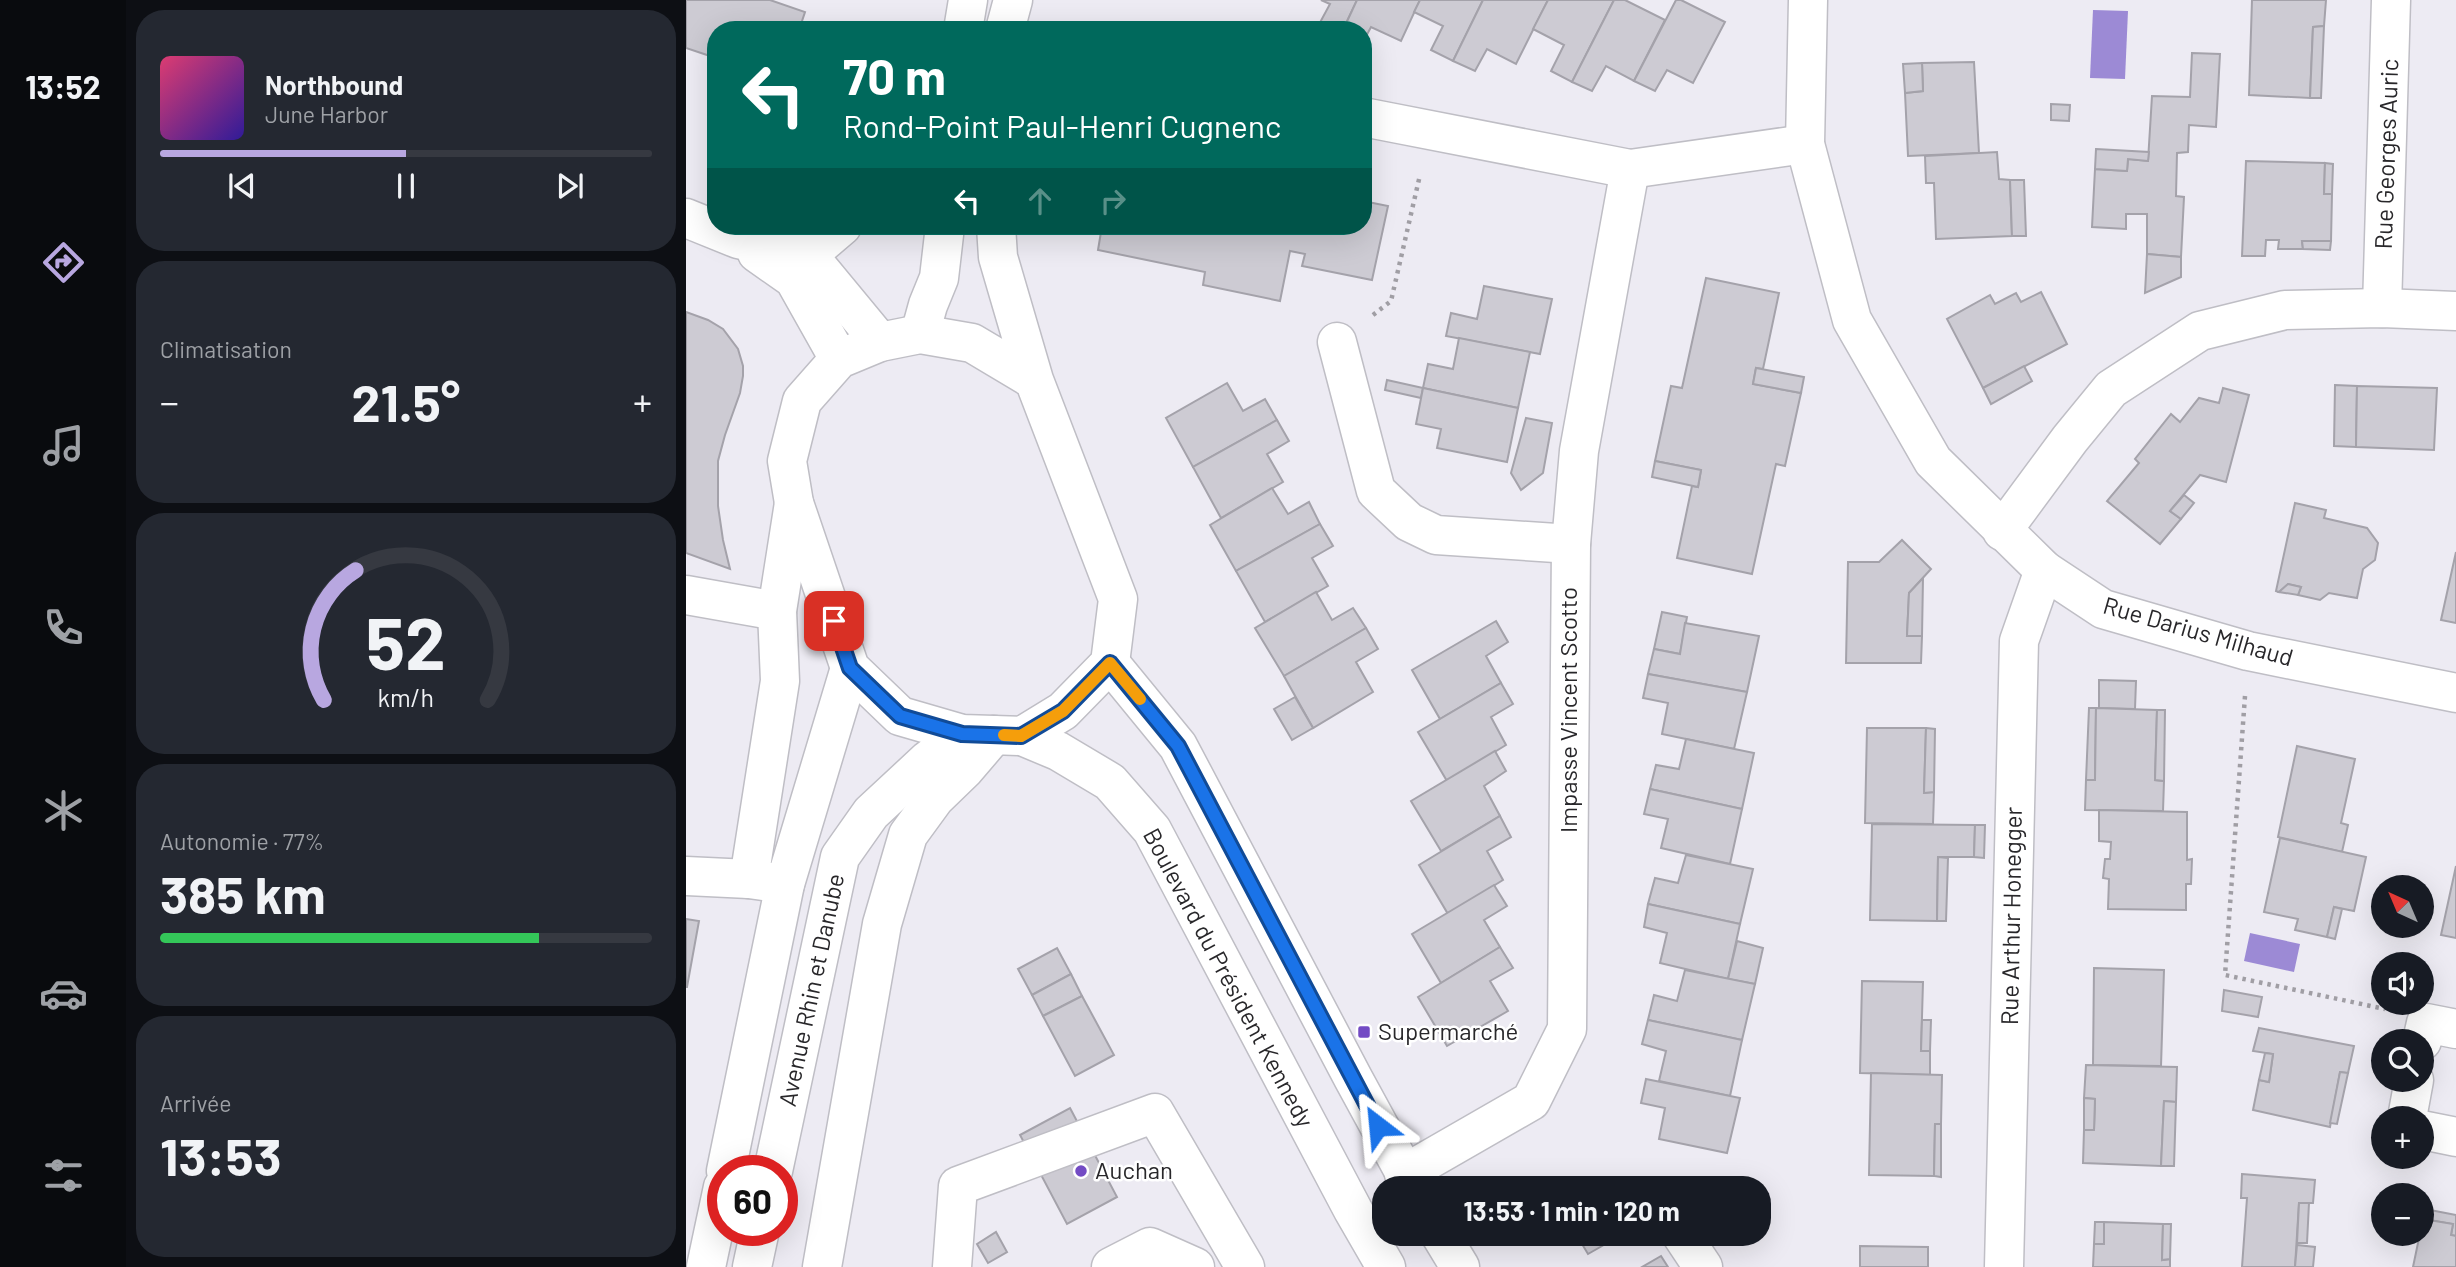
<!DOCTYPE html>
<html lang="fr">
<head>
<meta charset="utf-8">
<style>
  body { margin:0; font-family:Barlow,sans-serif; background:#242831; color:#f1f3f6; height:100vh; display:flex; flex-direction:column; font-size:26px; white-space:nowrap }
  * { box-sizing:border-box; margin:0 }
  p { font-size:23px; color:#9ea1a6 }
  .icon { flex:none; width:38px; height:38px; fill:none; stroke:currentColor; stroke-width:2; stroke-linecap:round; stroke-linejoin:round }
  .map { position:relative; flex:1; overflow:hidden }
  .drawer { display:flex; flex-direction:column; gap:10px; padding:10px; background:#0d0f14; width:560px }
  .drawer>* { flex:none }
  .top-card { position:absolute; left:21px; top:21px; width:665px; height:214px; border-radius:28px; box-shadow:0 7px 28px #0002; background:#00695c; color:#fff; overflow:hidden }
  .needle { width:46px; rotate:316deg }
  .tools { position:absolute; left:1685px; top:875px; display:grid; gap:14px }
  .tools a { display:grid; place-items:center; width:63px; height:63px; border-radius:50%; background:#171b24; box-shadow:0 7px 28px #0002; font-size:35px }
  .speed { position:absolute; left:21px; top:1155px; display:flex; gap:14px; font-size:35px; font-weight:700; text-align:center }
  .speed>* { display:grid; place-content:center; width:91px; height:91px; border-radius:50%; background:#171b24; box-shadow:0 7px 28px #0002; line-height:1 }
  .speed .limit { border:10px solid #d22; background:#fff; color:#111 }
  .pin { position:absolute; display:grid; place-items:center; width:60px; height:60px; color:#fff; margin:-30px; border-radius:14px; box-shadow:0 4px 10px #0006 }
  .me { position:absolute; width:77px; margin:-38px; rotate:331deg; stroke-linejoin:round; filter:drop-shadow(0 0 5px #0008) }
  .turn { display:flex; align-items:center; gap:24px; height:147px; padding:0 21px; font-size:32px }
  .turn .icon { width:91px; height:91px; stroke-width:2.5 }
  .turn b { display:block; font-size:49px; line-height:60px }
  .lanes { display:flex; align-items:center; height:66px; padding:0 21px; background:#0003; justify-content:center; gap:35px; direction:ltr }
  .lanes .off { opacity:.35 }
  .big { font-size:52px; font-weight:700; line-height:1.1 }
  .drawer .tile { flex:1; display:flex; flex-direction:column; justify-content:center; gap:10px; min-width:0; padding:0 24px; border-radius:28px; background:#242831 }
  .drawer .dial { align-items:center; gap:0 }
  .dial svg { height:182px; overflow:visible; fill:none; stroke:#363941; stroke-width:7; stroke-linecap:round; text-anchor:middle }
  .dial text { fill:#f1f3f6; stroke:none }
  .song { display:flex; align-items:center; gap:21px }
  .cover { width:84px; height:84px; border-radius:10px; background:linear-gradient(135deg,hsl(340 70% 55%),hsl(250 70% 35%)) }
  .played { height:7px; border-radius:4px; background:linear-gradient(90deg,#b8a7e0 50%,#363941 50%) }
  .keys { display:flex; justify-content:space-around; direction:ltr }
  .heat { display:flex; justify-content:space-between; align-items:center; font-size:38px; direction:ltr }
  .charge { height:10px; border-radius:5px; background:linear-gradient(90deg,#34c759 77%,#363941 0) }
  .trip { position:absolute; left:686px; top:1176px; width:399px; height:70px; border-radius:28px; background:#171b24; box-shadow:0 7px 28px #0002; font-weight:700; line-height:70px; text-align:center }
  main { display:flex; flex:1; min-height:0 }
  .tab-bar { display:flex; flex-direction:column; width:126px; justify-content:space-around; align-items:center; background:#090b0e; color:#9ea1a6 }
  .tab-bar .icon { width:49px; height:49px }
  .tab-bar .current { color:#b8a7e0 }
  .tab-bar b { font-size:32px; color:#f1f3f6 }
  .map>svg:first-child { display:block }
  .water { fill:#9c8ad5 }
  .building { fill:#cdcbd3; stroke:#a4a2aa; stroke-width:2 }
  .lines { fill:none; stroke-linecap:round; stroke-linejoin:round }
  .minor-casing { stroke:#bfbec5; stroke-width:41 }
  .major-casing { stroke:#bfbec5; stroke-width:41 }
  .path { stroke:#a09ea4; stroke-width:4.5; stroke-dasharray:3.5 5; stroke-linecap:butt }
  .minor { stroke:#fff; stroke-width:38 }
  .major { stroke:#fff; stroke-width:38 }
  .route-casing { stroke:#114b97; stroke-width:18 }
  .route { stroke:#1a73e8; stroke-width:12 }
  .slow { stroke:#f59e0b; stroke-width:12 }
  .poi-dot { fill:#734bc4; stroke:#fff; stroke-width:2.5 }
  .labels { text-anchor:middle; stroke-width:5; stroke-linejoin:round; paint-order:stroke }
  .street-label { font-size:24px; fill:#28272a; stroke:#fff }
  .poi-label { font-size:24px; fill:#28272a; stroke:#fff; text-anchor:start }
</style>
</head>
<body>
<main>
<nav class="tab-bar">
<b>13:52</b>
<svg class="icon current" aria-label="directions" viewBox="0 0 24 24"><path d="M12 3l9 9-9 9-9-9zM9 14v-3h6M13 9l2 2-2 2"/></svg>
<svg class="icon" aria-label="music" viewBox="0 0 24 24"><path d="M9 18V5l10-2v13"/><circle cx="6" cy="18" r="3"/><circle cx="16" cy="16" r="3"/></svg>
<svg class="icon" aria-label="phone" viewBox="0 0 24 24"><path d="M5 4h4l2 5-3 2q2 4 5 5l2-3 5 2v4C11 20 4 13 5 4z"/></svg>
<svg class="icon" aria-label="climate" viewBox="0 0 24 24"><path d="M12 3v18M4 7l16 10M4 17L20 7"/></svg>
<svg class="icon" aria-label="car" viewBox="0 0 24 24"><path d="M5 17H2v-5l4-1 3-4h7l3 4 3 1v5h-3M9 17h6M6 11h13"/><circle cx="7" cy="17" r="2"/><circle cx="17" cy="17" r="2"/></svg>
<svg class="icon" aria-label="filters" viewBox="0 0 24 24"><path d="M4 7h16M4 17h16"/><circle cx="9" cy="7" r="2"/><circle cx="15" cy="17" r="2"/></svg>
</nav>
<section class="drawer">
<div class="tile">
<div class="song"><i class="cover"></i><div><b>Northbound</b><p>June Harbor</p></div></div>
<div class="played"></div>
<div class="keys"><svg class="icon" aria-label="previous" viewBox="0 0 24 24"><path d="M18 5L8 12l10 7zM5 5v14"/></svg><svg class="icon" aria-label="pause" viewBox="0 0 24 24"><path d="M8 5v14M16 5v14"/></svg><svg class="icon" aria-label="next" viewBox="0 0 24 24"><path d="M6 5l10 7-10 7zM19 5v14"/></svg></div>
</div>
<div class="tile"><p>Climatisation</p>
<div class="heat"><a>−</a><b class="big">21.5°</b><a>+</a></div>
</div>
<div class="tile dial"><svg viewBox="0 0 100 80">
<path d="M14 69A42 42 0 1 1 86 69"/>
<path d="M14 69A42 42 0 0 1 28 12" stroke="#b8a7e0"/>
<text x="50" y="56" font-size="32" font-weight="700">52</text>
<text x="50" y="72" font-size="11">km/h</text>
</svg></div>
<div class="tile"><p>Autonomie · 77%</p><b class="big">385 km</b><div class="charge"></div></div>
<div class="tile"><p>Arrivée</p><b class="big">13:53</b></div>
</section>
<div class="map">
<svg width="1770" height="1267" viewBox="0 0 1770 1267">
  <rect width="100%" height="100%" fill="#edebf3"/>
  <g class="water">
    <path d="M1407,10L1442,11L1439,79L1404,78Z"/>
    <path d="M1564,933L1614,944L1608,972L1558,961Z"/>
  </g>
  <g class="building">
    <path d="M0,0H84L119,12L113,30H30V58L0,48Z"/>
    <path d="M635,0H671L657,30L631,28L644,4Z"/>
    <path d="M671,0H734L715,41L685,27L677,42V30H657Z"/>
    <path d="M734,0H797L767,61L745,50L757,26L728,12Z"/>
    <path d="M797,0H862L830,64L801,49L789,71L767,61Z"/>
    <path d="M862,0H928L886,82L865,71L878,45L847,29Z"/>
    <path d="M928,0H939L979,20L948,81L920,66L906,91L886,82Z"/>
    <path d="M990,0H995L1039,22L1007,83L981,70L969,91L948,81Z"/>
    <path d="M1566,0H1640L1638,26L1627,27L1624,98L1563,95Z"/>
    <path d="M1638,26L1635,98H1624L1627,27Z"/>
    <path d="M1506,53L1534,54L1530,127L1503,125L1502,152L1491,153L1490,196L1498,197L1495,257L1461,254V214H1440V229L1406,227L1409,169L1441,171L1442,159L1462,161L1466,96L1504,97Z"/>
    <path d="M1288,62L1293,153L1222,156L1219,93L1237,91L1236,63Z"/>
    <path d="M1236,63L1237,91L1219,93L1217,64Z"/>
    <path d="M1365,104L1384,105L1383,121L1365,120Z"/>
    <path d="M1410,149L1463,152L1462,161L1442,159L1441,171L1409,169Z"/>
    <path d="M1311,152L1313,179L1324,180L1326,236L1250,239L1248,183H1240L1239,156Z"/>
    <path d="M1560,161L1639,163L1638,194H1646L1645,241H1616L1617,249H1592L1593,240H1580L1579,256H1556Z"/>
    <path d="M1639,163L1647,164L1646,194H1638Z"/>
    <path d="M1324,180H1338L1340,236H1326Z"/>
    <path d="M677,201L702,206L686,280L616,266L619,254L604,251L594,301L517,285L519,272L412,250L416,226H677Z"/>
    <path d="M1616,241H1645L1644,250L1617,249Z"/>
    <path d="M1461,254L1495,257V277L1459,293Z"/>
    <path d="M1020,278L1093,293L1077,369L1070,368L1067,384L1115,393L1099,466L1090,464L1066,574L991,558L1006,486L1012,487L1015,470L969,461L985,386L996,388Z"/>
    <path d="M798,286L866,299L854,354L760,336L765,313L791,319Z"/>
    <path d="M1355,292L1381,344L1297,388L1261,319L1304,295L1309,304L1330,293L1335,302Z"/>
    <path d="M0,312L22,320L37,329L52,349L57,366V376L54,393L39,435L32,461V506L37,540L44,569L0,553Z"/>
    <path d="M773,338L844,352L832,408L737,388L742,364L767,369Z"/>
    <path d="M1338,366L1346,381L1305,404L1297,388Z"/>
    <path d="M1070,368L1118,377L1115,393L1067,384Z"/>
    <path d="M701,380L737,388L735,398L699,390Z"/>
    <path d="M541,383L557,411L579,399L591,420L507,467L480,418Z"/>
    <path d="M1649,385L1671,386L1670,447L1648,446Z"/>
    <path d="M1671,386L1751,388L1748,450L1670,447Z"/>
    <path d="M737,388L832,408L821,462L751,448L755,429L730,424Z"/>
    <path d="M1537,388L1563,395L1540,482L1514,475L1484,511L1495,519L1474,544L1421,501L1453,463L1449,459L1485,414L1494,422L1513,398L1533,403Z"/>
    <path d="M840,418L866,423L857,473L835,490L825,473Z"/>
    <path d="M591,420L603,441L581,454L597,482L535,518L507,467Z"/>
    <path d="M969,461L1015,470L1012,487L966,477Z"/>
    <path d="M586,488L602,514L623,502L634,524L550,571L524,525Z"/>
    <path d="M1498,495L1508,503L1495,519L1484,511Z"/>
    <path d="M1609,503L1640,510L1638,518L1681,528L1692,543L1689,560L1677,569L1671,598L1643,593L1634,600L1612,595L1615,587L1602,584L1593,592L1590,591Z"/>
    <path d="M634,524L647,546L626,558L642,586L579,622L550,571Z"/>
    <path d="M1216,540L1245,569L1223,593L1221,636H1236L1235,663H1160L1162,562H1193Z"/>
    <path d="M1770,552V623L1755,620Z"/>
    <path d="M1237,578L1236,636H1221L1223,593Z"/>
    <path d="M1602,584L1615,587L1612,595L1593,592Z"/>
    <path d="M630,592L646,620L667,608L680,628L598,676L569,628Z"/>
    <path d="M976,612L1001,617L994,654L968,649Z"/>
    <path d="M810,621L822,642L800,656L815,683L754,719L726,670Z"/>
    <path d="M999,623L1073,636L1061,692L962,674L968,649L994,654Z"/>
    <path d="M680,628L692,649L670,662L687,692L627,728L598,676Z"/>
    <path d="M962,674L1061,692L1048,749L976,734L982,703L957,698Z"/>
    <path d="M1413,680L1450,681L1449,709L1413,708Z"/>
    <path d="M815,683L827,704L805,717L820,745L761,781L732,732Z"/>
    <path d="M609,697L627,728L606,740L588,709Z"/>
    <path d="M1403,708H1410L1409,780H1400Z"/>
    <path d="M1410,708L1471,710L1469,780L1478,781L1477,811L1399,810L1400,780H1409Z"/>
    <path d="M1471,710H1479L1478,781L1469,780Z"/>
    <path d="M1181,728H1240L1238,793L1248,792L1247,824L1179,823Z"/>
    <path d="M1240,728L1249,729L1248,792L1238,793Z"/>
    <path d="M1000,739L1068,753L1056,809L964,789L970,765L993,769Z"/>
    <path d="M1611,746L1669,759L1655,823L1662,825L1656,852L1592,837Z"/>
    <path d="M809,751L820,771L798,786L814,816L755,851L725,801Z"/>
    <path d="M964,789L1056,809L1044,864L975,848L982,819L958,814Z"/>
    <path d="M1413,810L1501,812V860L1506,859L1505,884H1500V910L1422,909L1423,879L1417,878L1419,859H1424L1425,842L1413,841Z"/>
    <path d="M814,816L825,837L801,851L817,880L762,914L733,865Z"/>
    <path d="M1186,824L1289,825L1288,857H1252L1251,921L1184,920Z"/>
    <path d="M1289,825H1299L1298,858L1288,857Z"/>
    <path d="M1594,838L1680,857L1668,911L1648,907L1641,937L1609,930L1612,919L1578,912Z"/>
    <path d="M1000,855L1067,869L1054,924L962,904L969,878L992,883Z"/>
    <path d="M1252,857L1262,858L1260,921H1251Z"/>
    <path d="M1770,866V938L1755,935Z"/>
    <path d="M808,885L821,906L798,920L814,947L755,983L726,934Z"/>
    <path d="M962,904L1054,924L1042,979L974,963L981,933L958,927Z"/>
    <path d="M1648,907L1656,909L1649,939L1641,937Z"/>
    <path d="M0,919L13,921L1,987H0Z"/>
    <path d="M1051,941L1077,948L1069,984L1042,979Z"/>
    <path d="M814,947L827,968L804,981L822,1011L761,1046L732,997Z"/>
    <path d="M371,948L385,974L346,995L332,969Z"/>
    <path d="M1408,968L1478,970L1475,1066L1407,1065Z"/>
    <path d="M999,970L1069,984L1056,1040L962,1020L968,995L991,1001Z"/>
    <path d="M385,974L396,996L357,1016L346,995Z"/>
    <path d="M1176,981L1237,982L1235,1051H1244V1075L1174,1073Z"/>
    <path d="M1538,990L1576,997L1572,1017L1536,1011Z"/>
    <path d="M396,996L428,1055L389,1076L357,1016Z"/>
    <path d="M962,1020L1056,1040L1044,1096L973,1081L980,1051L956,1044Z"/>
    <path d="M1236,1020H1245L1244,1051H1235Z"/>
    <path d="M1573,1028L1668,1046L1662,1073L1654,1072L1644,1127L1567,1110L1573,1080L1583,1082L1587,1054L1567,1051Z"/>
    <path d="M1579,1053L1587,1054L1583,1082L1573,1080Z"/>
    <path d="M1400,1065L1491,1067L1490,1102L1478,1101L1475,1166L1397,1163L1398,1130H1408L1409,1099L1398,1098Z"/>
    <path d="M1654,1072L1662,1073L1651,1124L1644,1123Z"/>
    <path d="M1185,1073L1256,1075L1255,1124H1249L1248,1176L1183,1175Z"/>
    <path d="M960,1079L1054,1098L1041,1153L973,1139L979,1108L955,1103Z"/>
    <path d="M1398,1098L1409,1099L1408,1130H1398Z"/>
    <path d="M1478,1101L1490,1102L1488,1166H1475Z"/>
    <path d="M384,1108L431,1197L381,1224L334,1135Z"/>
    <path d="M1249,1124H1255V1177L1248,1176Z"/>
    <path d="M1556,1174L1629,1180L1627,1203H1613L1609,1267H1556L1561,1198H1555Z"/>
    <path d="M1613,1203H1623L1621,1243H1611Z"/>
    <path d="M1739,1209L1770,1215V1236L1765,1235L1767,1224L1737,1219Z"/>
    <path d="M1737,1219L1767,1224L1765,1235L1770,1236V1267H1727Z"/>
    <path d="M1409,1222H1418V1244H1408Z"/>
    <path d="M1418,1222L1477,1224L1476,1260L1484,1259V1267H1407L1408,1244H1418Z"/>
    <path d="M1477,1224H1485L1484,1259L1476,1260Z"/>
    <path d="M310,1232L321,1252L302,1263L291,1244Z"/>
    <path d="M890,1234H927L930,1238L902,1254Z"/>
    <path d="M1611,1245L1629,1247L1627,1267H1609Z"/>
    <path d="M1174,1246L1242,1247V1267H1174Z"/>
    <path d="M975,1256L982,1267H956Z"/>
  </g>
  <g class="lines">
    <g class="minor-casing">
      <g id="minor">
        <path d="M1122,0L1119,144L1166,320L1247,461L1358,570L1417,609L1562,651L1770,693"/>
        <path d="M677,117L944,169L1119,144"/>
        <path d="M0,218L52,239L122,255L194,342"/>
        <path d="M71,253L108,279L153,359"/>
        <path d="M122,255L156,226"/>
        <path d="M1696,308L1705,0"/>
        <path d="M651,342L690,491L723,522L750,535L885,544"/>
        <path d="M1316,531L1384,439L1425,389L1514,331L1599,310L1696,308L1770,311"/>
        <path d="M0,595L91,611"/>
        <path d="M0,876L63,879"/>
        <path d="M99,884L63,879L94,681L91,611L108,503"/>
        <path d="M1736,1041L1740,1023L1770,1029"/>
        <path d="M1721,1118L1728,1080"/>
        <path d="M1736,1130L1770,1137"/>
        <path d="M718,1174L845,1101L881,1029L885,544L893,451L944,169"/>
        <path d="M995,1234L1017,1267"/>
        <path d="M136,1267L196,924L222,835L249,798L279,769L308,735"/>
        <path d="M266,1267L272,1186L469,1113L559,1267"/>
        <path d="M425,1267L464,1247L509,1267"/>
        <path d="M1318,1267L1333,641L1358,570"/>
      </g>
    </g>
    <g class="major-casing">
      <g id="major">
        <path d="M277,30L282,0"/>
        <path d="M319,30L327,0"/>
        <path d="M310,226L312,257L348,380L432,599L424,663L377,711L336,736L276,734L214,716L164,668L108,503L101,461L116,401L153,359L194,342L234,334L286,343L348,380"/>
        <path d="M234,334L242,305L253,278L259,226"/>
        <path d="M424,663L492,746L667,1078L727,1188"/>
        <path d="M336,736L372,751L424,782L466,830L667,1210L700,1267"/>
        <path d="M40,1171L99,884L164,668"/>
        <path d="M87,1171L154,857L185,813L242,760L276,734"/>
        <path d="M754,1234L774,1267"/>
        <path d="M20,1267L37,1187"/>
        <path d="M66,1267L74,1230"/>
      </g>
    </g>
    <g class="path">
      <path d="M687,315L705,301L734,175"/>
      <path d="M1559,696L1539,975L1699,1009"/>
    </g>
    <use href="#minor" class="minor"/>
    <use href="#major" class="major"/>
  </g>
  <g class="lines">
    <g class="route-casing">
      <path id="route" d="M148,621L164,668L214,716L276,734L335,736L377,711L424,663L492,746L692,1126"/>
    </g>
    <use href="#route" class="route"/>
    <path class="slow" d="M318,735L335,736L377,711L424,663L454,699"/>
  </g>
  <g class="poi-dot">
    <rect x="671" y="1025" width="14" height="14" rx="3.5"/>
    <circle cx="395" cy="1171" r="7"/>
  </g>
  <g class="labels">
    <g class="street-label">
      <text transform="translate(1701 154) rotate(-88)" y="8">Rue Georges Auric</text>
      <text transform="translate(1512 632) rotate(16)" y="8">Rue Darius Milhaud</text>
      <text transform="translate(883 710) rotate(-90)" y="8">Impasse Vincent Scotto</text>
      <text transform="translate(1326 916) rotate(-89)" y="8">Rue Arthur Honegger</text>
      <text transform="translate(542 978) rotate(62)" y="8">Boulevard du Président Kennedy</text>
      <text transform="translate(126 990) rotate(-78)" y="8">Avenue Rhin et Danube</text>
    </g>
    <g class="poi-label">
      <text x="692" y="1040">Supermarché</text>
      <text x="409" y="1179">Auchan</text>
    </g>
  </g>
</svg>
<div class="tools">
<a><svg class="needle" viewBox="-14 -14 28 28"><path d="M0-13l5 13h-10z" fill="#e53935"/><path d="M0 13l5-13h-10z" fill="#9ea1a6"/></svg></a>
<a><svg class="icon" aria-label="sound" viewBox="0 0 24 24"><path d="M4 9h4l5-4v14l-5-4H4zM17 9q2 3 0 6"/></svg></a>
<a><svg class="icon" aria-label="search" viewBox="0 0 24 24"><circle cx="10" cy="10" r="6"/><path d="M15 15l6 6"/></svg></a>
<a>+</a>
<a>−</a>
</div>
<div class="speed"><div class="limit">60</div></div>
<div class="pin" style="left:148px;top:621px;background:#d93025"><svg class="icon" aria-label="arrive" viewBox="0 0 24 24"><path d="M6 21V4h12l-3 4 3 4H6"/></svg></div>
<svg class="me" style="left:692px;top:1126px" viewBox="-20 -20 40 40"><path d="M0-17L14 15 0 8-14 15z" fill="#1a73e8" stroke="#fff" stroke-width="4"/></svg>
<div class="trip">13:53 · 1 min · 120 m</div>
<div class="top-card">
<div class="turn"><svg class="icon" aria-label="left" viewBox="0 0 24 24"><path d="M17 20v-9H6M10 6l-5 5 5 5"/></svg><div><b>70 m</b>Rond-Point Paul-Henri Cugnenc</div></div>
<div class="lanes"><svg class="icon" aria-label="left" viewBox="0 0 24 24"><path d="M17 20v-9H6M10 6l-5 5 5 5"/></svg><svg class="icon off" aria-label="ahead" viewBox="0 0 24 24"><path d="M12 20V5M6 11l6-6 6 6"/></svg><svg class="icon off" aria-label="right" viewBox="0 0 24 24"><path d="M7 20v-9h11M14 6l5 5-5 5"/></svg></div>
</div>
</div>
</main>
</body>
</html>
